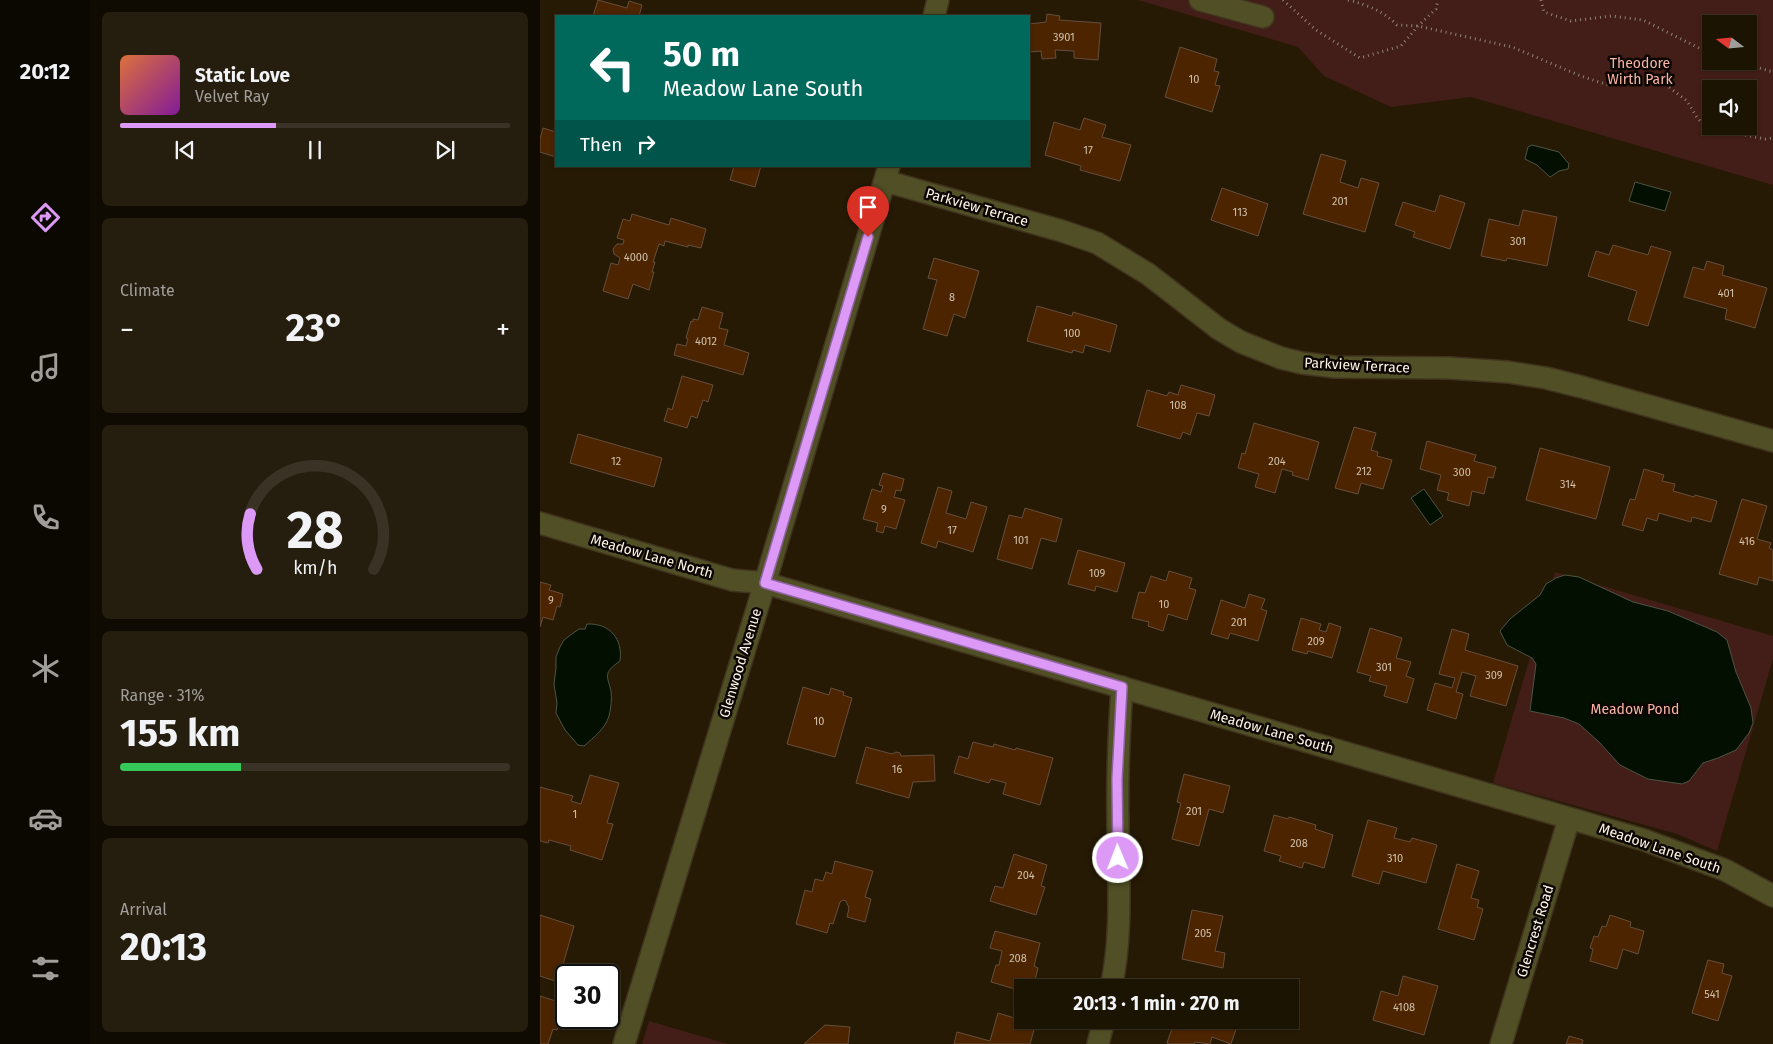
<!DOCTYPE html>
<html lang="en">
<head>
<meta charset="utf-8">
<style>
  body { margin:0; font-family:"Fira Sans",sans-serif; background:#251d0d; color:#f1f3f6; height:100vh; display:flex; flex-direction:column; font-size:19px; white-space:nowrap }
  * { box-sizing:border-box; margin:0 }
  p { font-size:16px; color:#a09e9a }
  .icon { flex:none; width:28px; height:28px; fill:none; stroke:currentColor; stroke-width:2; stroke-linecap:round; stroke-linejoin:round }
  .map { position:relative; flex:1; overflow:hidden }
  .drawer { display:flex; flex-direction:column; gap:12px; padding:12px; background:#0f0b02; width:450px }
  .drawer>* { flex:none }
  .hud { position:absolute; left:15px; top:15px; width:475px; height:152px; border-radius:0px; box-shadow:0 1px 4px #0004,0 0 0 1px #3a3325; background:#00695c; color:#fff; overflow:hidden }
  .needle { width:32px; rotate:286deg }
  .buttons { position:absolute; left:1162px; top:15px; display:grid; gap:10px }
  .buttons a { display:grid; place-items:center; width:55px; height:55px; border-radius:0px; background:#1c1403; box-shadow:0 1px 4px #0004,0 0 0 1px #3a3325; font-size:25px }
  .speed { position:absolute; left:15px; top:964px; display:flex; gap:10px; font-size:25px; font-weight:700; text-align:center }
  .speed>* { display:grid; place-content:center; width:65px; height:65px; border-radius:50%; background:#1c1403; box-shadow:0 1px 4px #0004,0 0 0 1px #3a3325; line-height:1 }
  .speed .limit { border:2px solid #111; border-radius:8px; background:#fff; color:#111 }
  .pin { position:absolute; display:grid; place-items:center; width:42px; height:42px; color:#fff; margin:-51px -21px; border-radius:50% 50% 50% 0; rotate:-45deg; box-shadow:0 0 5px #0007 }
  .pin .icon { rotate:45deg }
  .me { position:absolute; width:55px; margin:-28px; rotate:359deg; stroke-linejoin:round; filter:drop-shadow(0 0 4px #0008) }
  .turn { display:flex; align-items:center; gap:18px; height:105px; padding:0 25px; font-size:22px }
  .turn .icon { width:65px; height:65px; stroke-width:2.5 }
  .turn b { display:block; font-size:35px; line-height:42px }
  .then { display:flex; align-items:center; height:48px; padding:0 25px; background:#0003; gap:10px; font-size:19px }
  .big { font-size:38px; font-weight:700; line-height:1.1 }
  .drawer .widget { flex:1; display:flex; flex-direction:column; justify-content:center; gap:8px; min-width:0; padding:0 18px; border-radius:8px; background:#251d0d }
  .drawer .dial { align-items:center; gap:0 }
  .dial svg { height:130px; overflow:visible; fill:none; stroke:#3a3325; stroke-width:7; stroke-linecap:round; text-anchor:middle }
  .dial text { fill:#f1f3f6; stroke:none }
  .song { display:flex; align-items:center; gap:15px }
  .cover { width:60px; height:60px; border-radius:8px; background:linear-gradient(135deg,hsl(20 70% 55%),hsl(290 70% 35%)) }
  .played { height:5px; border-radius:2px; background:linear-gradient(90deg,#dc99f5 40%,#3a3325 40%) }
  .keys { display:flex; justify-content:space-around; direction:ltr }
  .heat { display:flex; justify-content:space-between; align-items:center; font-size:28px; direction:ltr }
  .charge { height:8px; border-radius:4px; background:linear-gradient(90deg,#34c759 31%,#3a3325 0) }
  .trip { position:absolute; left:474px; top:979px; width:285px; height:50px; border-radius:0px; background:#1c1403; box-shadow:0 1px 4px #0004,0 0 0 1px #3a3325; font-weight:700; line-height:50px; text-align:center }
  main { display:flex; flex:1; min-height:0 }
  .tab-bar { display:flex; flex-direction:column; width:90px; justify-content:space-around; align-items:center; background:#0b0801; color:#a09e9a }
  .tab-bar .icon { width:35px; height:35px }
  .tab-bar .current { color:#dc99f5 }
  .tab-bar b { font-size:22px; color:#f1f3f6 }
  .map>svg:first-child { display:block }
  .green { fill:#431d17; fill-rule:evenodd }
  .water { fill:#030f00; stroke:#4e5445 }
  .building { fill:#4c2400; stroke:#664e3e }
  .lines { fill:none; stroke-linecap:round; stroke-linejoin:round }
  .minor-casing { stroke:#40341f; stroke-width:24 }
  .path { stroke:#8e8471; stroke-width:3; stroke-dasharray:1 4; stroke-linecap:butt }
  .minor { stroke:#514f25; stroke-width:21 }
  .route-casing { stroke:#8f639f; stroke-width:12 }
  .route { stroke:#dc99f5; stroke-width:9 }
  .labels { text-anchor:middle; stroke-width:5; stroke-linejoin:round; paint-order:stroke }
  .number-label { font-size:11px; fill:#d0c0ac }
  .park-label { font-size:14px; fill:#fab4a6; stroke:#0b0601 }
  .street-label { font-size:14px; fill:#fcf4e6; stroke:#0b0601 }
</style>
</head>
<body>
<main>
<nav class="tab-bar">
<b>20:12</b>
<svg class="icon current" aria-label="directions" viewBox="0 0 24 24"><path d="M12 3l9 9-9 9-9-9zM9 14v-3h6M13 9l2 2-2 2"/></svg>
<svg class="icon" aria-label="music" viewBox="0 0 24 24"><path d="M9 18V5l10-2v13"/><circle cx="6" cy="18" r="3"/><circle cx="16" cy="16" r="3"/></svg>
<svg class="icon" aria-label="phone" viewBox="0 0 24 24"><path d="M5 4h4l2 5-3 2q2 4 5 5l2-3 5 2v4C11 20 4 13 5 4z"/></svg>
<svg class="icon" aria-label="climate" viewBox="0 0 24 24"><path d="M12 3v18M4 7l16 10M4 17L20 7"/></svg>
<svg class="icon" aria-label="car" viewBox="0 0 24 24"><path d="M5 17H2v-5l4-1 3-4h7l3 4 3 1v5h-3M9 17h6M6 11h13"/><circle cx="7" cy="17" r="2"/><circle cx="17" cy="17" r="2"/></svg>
<svg class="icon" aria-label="filters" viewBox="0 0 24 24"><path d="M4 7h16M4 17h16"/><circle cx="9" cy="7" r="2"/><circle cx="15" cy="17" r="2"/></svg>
</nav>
<section class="drawer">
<div class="widget">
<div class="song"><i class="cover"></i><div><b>Static Love</b><p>Velvet Ray</p></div></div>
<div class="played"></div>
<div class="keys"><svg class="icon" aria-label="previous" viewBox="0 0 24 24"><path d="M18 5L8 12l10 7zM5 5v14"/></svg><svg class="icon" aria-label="pause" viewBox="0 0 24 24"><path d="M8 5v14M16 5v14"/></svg><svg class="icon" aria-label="next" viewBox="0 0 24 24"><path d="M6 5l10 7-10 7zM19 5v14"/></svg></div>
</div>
<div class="widget"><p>Climate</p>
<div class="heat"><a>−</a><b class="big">23°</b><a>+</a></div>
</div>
<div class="widget dial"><svg viewBox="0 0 100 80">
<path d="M14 69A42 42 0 1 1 86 69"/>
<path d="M14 69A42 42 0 0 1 10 35" stroke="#dc99f5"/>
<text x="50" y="56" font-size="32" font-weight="700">28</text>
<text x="50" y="72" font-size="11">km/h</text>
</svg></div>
<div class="widget"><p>Range · 31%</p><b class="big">155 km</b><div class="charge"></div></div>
<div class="widget"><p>Arrival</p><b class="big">20:13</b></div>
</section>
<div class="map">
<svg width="1233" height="1044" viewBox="0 0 1233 1044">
  <rect width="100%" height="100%" fill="#261a04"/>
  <g class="green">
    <path d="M598,0H1233V185L931,97L851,107L784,76L758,47ZM1171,24H1209V61H1171ZM1171,89H1209V126H1171Z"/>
    <path d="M1015,572L1233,636V659L1177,851L1137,834L953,783Z"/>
    <path d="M109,1021L188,1044H102Z"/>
  </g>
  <g class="water">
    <path d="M992,145L1019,152L1029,164L1028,169L1019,171L1010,177L997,165L985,159L988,147Z"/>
    <path d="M1095,182L1131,192L1125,211L1089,201Z"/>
    <path d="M884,489L903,516L890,525L871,498Z"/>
    <path d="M1025,575L1039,577L1093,602L1128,611L1177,632L1187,640L1196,672L1211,708L1213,723L1209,733L1196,750L1178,758L1163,763L1149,781L1142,784L1108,779L1080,765L1059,742L1039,724L1024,718L990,711L996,664L992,658L967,645L960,631L970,619L1000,595L1006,584L1016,578Z"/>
    <path d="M47,624C70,623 83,639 80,661C63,673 67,675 71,691C72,698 71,709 69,716C65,729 54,737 44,746L38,745L25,730L16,713L17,703L14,684L16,668V657L20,647L24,640L32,634L39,629H45Z"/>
  </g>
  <g class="building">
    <path d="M58,0L87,8L89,1L102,5L99,16H53Z"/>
    <path d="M507,14L520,16L519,20L561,23L558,60L534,58V51L515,50L516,58L502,59L501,51L489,52V24L506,22Z"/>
    <path d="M640,47L677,59L674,71L679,72L675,85L680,86L672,112L625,97Z"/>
    <path d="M544,118L566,125L562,137L591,145L580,181L540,170L541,166L505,155L514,122L540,130Z"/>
    <path d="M3,128L16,132V157L0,152V139Z"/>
    <path d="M781,154L806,161L800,182L818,188L821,178L839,183L825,232L763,214Z"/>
    <path d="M194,166H221L215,187L190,180Z"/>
    <path d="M682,188L728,204L718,236L671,220Z"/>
    <path d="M900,195L925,203L910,249L873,237L875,232L855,225L863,202L895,212Z"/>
    <path d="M983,210L1017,217L1007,266L967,258L966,261L941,256L949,219L979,226Z"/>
    <path d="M92,214L129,225L131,218L166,229L161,248L148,245V247L125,241L124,246L119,244L113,262H115L112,272H114L109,290L93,284L88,299L63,291L71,263L78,265L80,258L74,254L73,249L77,244H83L84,240L77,238L83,219L90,221Z"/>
    <path d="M1073,245L1108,255L1111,246L1131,252L1108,326L1088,320L1097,291L1048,276L1056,251L1069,255Z"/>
    <path d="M394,258L439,271L425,318L414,314L407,336L383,329L397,280L388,278Z"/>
    <path d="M1167,261L1184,266L1182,275L1227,288L1215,328L1185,319L1187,309L1144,297L1153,267L1164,270Z"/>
    <path d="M497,306L532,316L533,312L577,325L570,352L545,345L543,353L533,350L532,353L487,341Z"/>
    <path d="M162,307L183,313L179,328L188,330L184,345L209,353L203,375L134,355L137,344L146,346L148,339L146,338L151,321L153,322V319L158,320Z"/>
    <path d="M142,376L173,385L168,402L163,400L157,418L151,416L147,428L124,421L128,408L132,410Z"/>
    <path d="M641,385L675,395L669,416L657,413L650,435L643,432L640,439L597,426L607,390L627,396L629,392L638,395Z"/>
    <path d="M714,423L779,442L768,480L752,475L753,472L742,469L735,493L715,487L719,474L698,468L702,453L705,454Z"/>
    <path d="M814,427L836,433L831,450L838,452L837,456L852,460L843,489L821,483L818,494L795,488Z"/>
    <path d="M38,434L122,458L114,487L30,463Z"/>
    <path d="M887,441L936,455L934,461L956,467L953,478L948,477L944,494L932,491L929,506L907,500L909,493L897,490L901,475L880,469Z"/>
    <path d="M1000,448L1070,467L1056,519L986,500Z"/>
    <path d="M1104,469L1124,475L1122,481L1135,484L1133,491L1154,497L1155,495L1177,501L1171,522L1152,517L1151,522L1119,513L1117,521L1107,518L1103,531L1082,525L1090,499L1095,500Z"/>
    <path d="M343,473L364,479L361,491L356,490L354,497L365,500L356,529L345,526L343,533L336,531L338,523L323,519L332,489L341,492L343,486L339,485Z"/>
    <path d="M398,487L412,491L406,513L426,519L431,502L447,507L433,552L398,541L396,548L381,543Z"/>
    <path d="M1202,499L1227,506L1217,539L1231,543L1229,548L1233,550V581L1219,577L1217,585L1179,574Z"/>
    <path d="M485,508L522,519L516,542L501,538L492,569L457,559L469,515L482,518Z"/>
    <path d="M538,550L585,563L577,592L556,586L555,591L528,584Z"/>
    <path d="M629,571L652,578L649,588L656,590L647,620L628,614L623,631L608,626L609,622L592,618L599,592L605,593L611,576L626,581Z"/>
    <path d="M0,582L11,585L9,590L23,594L20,607L17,606L13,620L3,617L0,627Z"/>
    <path d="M709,594L725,599L721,609L727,611L718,641L690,633L688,639L671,634L681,600L705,608Z"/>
    <path d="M761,618L781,624L779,630L786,632L789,623L801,627L792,658L768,651L767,654L752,650Z"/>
    <path d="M830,628L862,638L856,658L871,662L866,676L874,679L867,703L844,696L847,686L829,681L831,676L817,672Z"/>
    <path d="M912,629L929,634L925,650L978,666L966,706L930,696L936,676L922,672L916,692L923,694L916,719L887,710L895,683L912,688L915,678L899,674Z"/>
    <path d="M263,687L289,695L291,688L304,692L303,695L312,698L295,757L247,744Z"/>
    <path d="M433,742L453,747L454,744L475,750L476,748L513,758L500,805L463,794L466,783L451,779L449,783L414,773L419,756L428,759Z"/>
    <path d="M326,747L352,754L356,752L360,753L361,756L394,755L395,781L373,782L369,798L316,783Z"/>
    <path d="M644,774L690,786L683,813L669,809L659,846L632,839L641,803L637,802Z"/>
    <path d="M50,775L79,783L67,823L73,824L62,860L30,850L31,846L9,840L8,843L0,841V787L33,796L31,801L41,804Z"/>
    <path d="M734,815L748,819L749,817L776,825L775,829L793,835L784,868L764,862L762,868L739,861L741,856L724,851Z"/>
    <path d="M828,820L857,828L854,838L870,842L872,838L897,845L886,883L843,871L839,884L812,876Z"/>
    <path d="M474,854L507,865L501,886L505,887L496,915L450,901L455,886L463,888Z"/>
    <path d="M295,861L333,871L325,897L331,899L325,922L307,917L309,908L306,901L303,900L300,902L293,924L290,923L287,933L256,924L265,890L272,892L275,879L283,881L286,872L292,874Z"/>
    <path d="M917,864L939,871L931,898L939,900L937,907L943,909L934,940L898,929Z"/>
    <path d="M652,910L683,916L675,951L685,953L683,968L642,959Z"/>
    <path d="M0,915L34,926L18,982L0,976Z"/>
    <path d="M1070,915L1091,922L1090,927L1104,931L1098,954L1083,949L1077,969L1050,961L1053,949L1050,948L1054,936L1058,937L1062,926L1066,927Z"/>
    <path d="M455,931L500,943L494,966L498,968L493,988H482V991L451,982L456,965H459L462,951L450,948Z"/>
    <path d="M1168,960L1184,964L1182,973L1192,976L1178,1021L1152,1013Z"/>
    <path d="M863,976L898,986L884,1035L833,1020L841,991L858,996Z"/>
    <path d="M0,996L22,1003L19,1013H22L17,1030L13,1029L8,1044H0Z"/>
    <path d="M458,1013L491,1023V1025L495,1026L490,1044H414L417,1032L450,1041Z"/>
    <path d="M635,1020H699L691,1044L672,1037L670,1044L655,1042L654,1044H629L627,1043Z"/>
    <path d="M285,1025L310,1027L308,1044H264Z"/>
    <path d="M1029,1036L1043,1040L1042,1044H1026Z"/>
  </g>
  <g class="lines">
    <g class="minor-casing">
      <g id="minor">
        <path d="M660,0L723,17"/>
        <path d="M394,16L398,0"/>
        <path d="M345,181L522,231L557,243L608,274L679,329L701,342L741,358L762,363L795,367L909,368L968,372L1006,378L1042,387L1233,441"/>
        <path d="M0,523L192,580L225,583L1104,840L1185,870L1233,896"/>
        <path d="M571,988C583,933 578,876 578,820C577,776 579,732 582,687"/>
        <path d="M84,1044L225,583L349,166"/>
        <path d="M558,1044L564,1020"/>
        <path d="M961,1044L1029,819"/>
      </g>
    </g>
    <g class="path">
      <path d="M743,0L776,30L820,58L861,46L878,26L896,9L898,0"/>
      <path d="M808,0C828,5 843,11 857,25L878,26L972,47L1041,76L1068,85L1092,82L1110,79L1125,84L1147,101L1158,119L1168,128L1225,139L1233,138"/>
      <path d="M1001,0L1004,12L1031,21L1071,16L1103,20L1171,54"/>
      <path d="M1196,61L1233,72"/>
    </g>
    <use href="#minor" class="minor"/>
  </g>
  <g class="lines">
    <g class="route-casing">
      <path id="route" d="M328,237L225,583L582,687L577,779L578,858"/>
    </g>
    <use href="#route" class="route"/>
  </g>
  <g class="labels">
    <g class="number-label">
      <text x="524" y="41">3901</text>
      <text x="654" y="83">10</text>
      <text x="548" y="154">17</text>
      <text x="800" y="205">201</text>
      <text x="700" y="216">113</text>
      <text x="978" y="245">301</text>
      <text x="96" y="261">4000</text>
      <text x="1186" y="297">401</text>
      <text x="412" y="301">8</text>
      <text x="532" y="337">100</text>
      <text x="166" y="345">4012</text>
      <text x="638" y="409">108</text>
      <text x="76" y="465">12</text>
      <text x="737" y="465">204</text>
      <text x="824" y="475">212</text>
      <text x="922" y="476">300</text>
      <text x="1028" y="488">314</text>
      <text x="344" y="513">9</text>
      <text x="412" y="534">17</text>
      <text x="481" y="544">101</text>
      <text x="1207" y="545">416</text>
      <text x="557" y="577">109</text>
      <text x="11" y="604">9</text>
      <text x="624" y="608">10</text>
      <text x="699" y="626">201</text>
      <text x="776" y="645">209</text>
      <text x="844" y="671">301</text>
      <text x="954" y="679">309</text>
      <text x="279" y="725">10</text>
      <text x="357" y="773">16</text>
      <text x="654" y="815">201</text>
      <text x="35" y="818">1</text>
      <text x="759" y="847">208</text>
      <text x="855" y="862">310</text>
      <text x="486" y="879">204</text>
      <text x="663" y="937">205</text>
      <text x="478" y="962">208</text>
      <text x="1172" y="998">541</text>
      <text x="864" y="1011">4108</text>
    </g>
    <g class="park-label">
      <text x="1100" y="68">Theodore<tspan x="1100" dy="16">Wirth Park</tspan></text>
      <text x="1095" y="714">Meadow Pond</text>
    </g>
    <g class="street-label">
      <text transform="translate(437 207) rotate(16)" y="5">Parkview Terrace</text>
      <text transform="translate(817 365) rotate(3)" y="5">Parkview Terrace</text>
      <text transform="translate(112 556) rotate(16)" y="5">Meadow Lane North</text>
      <text transform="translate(200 663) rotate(-73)" y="5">Glenwood Avenue</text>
      <text transform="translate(732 731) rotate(16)" y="5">Meadow Lane South</text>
      <text transform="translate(1120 848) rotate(19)" y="5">Meadow Lane South</text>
      <text transform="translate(995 931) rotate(-73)" y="5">Glencrest Road</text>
    </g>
  </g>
</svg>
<div class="buttons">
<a><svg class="needle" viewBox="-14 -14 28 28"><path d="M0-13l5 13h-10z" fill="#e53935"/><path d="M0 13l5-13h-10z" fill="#a09e9a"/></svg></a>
<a><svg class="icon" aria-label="sound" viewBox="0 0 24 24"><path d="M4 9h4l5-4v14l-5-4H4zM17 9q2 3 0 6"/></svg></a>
</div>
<div class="speed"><div class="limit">30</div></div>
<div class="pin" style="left:328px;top:237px;background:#d93025"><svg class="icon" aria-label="arrive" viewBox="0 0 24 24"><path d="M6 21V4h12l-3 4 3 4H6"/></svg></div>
<svg class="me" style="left:578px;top:858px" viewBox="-20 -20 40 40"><circle r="17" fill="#dc99f5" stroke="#fff" stroke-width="3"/><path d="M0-11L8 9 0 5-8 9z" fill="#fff"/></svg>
<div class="trip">20:13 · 1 min · 270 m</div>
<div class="hud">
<div class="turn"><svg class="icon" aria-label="left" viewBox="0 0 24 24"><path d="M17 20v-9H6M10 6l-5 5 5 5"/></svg><div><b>50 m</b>Meadow Lane South</div></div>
<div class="then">Then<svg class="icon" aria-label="right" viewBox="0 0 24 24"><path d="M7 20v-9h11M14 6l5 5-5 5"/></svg></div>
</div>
</div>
</main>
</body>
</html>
